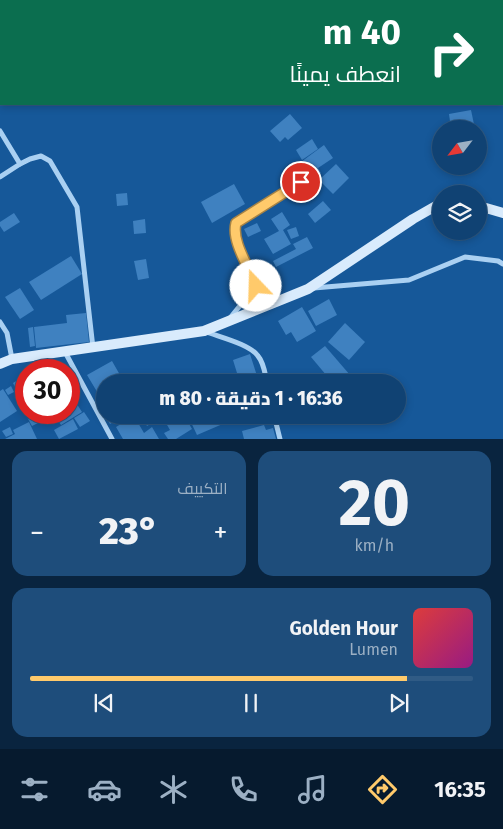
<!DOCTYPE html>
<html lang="ar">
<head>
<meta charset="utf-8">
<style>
  body { margin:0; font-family:"Fira Sans",Cairo,sans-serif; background:#1e4d7b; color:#f1f3f6; direction:rtl; height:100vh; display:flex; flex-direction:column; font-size:19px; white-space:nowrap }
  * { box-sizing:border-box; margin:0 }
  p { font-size:16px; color:#9cb0c4 }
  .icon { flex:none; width:28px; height:28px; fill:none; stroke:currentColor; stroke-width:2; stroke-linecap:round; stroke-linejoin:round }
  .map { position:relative; height:439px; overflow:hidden; direction:ltr }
  .drawer { display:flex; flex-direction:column; gap:12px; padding:12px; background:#09243f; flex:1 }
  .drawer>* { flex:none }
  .hud { position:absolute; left:0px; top:0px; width:504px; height:105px; box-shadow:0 2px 8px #0003,0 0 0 1px #305b85; direction:rtl; background:#0b6e4f; color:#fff; overflow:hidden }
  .needle { width:32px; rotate:239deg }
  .fabs { position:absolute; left:432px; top:120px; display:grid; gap:10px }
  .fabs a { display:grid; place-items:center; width:55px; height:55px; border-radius:50%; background:#104273; box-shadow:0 2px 8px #0003,0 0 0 1px #305b85; font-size:25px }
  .speed { position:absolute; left:15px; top:359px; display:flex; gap:10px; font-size:25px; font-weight:700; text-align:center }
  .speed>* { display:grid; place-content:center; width:65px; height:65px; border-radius:50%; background:#104273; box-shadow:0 2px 8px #0003,0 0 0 1px #305b85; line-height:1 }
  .speed .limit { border:8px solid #d22; background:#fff; color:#111 }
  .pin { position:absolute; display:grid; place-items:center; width:42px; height:42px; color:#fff; margin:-21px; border:2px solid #fff; border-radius:50%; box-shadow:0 1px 5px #0007 }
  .me { position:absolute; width:55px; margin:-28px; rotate:339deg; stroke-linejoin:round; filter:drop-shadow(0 0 4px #0008) }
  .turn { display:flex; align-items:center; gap:18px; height:105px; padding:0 20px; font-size:22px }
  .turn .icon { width:65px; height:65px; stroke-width:2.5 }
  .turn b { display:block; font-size:35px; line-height:42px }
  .big { font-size:38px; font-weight:800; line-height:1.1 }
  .drawer .widget { flex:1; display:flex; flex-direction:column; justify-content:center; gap:8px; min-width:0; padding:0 18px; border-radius:15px; background:#1e4d7b }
  .drawer .dial { align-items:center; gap:0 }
  .dial b { font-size:65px; line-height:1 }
  .song { display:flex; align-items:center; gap:15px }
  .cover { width:60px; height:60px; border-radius:8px; background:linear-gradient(135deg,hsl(0 70% 55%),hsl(310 70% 35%)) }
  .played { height:5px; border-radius:2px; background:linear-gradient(90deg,#ffca6b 85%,#305b85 85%) }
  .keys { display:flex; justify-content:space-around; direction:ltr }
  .heat { display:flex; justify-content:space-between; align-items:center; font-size:28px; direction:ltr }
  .drawer .tiles { flex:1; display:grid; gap:12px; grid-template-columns:1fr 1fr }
  .widget:last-child { grid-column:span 2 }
  .trip { position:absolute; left:96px; top:374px; width:310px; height:50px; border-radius:25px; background:#104273; box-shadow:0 2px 8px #0003,0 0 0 1px #305b85; font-weight:800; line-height:50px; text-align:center; direction:rtl }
  .tab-bar { display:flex; height:80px; justify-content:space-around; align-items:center; background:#061a2e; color:#9cb0c4 }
  .tab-bar .icon { width:35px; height:35px }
  .tab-bar .selected { color:#ffca6b }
  .tab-bar b { font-size:22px; color:#f1f3f6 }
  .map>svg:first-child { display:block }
  .building { fill:#3f81c0 }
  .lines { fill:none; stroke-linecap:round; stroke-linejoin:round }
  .minor { stroke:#aad0f2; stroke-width:5 }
  .secondary { stroke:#d9ebfc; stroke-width:10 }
  .route-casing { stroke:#a68346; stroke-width:12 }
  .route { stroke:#ffca6b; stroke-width:9 }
</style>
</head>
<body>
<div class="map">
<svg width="503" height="439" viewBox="0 0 503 439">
  <rect width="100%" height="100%" fill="#165899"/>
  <g class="building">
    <path d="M471,110L475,129H451L449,114Z"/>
    <path d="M290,114L302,128L288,140L285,137L280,142L270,131Z"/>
    <path d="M312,139L318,149L302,160L296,150Z"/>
    <path d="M324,145L333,158L318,168L321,173L312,179L301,162Z"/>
    <path d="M336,164L349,178L333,194L319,180Z"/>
    <path d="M234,184L245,204L212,223L201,202Z"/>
    <path d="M127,193L128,205L117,206L116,194Z"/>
    <path d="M323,201L331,210L315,223L308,214Z"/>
    <path d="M282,212L290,225L283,230L291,244L273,254L264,239L279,231L271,219Z"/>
    <path d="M14,213L20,222L4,232L0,226V222Z"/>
    <path d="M145,219L146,233L134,234L133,221Z"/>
    <path d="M257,223L261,231L248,237L244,229Z"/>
    <path d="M296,227L299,236L291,239L287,230Z"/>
    <path d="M307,237L313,248L276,267L273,261L296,249L293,244Z"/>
    <path d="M71,256L82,274L41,300L29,282Z"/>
    <path d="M146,259L149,278L138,280L134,261Z"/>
    <path d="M20,288L34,310L20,319L5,297Z"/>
    <path d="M329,299L337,315L316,326L308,311Z"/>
    <path d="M302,307L316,331L297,342L291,332L286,335L278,321Z"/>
    <path d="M86,313L89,342L36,348L34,327L67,323L66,315Z"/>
    <path d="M345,323L365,342L349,360L328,342Z"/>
    <path d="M33,327L35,346L30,347L28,328Z"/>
    <path d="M325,346L350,375L341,382H332L311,357Z"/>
    <path d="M250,354L259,382H227L225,376L237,373L233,360Z"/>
    <path d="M112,361L124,382H105V415H126L110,424L100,407L105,405L87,375Z"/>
    <path d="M158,373L164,382H142Z"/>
    <path d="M26,375V408L13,383Z"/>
    <path d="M11,386L14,392L8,395L5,390Z"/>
    <path d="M3,389L17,411L0,422V391Z"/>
    <path d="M71,395L82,412L61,425L52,412H69V397Z"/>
    <path d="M84,412L90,421L80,427L74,418Z"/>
    <path d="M33,413L38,423L32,426L27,417Z"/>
    <path d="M141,415H161L162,417L147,426Z"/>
    <path d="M168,415H184L192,429L176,439H168L164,433L170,430L163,418Z"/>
    <path d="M190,415H230L232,420L197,435L188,416Z"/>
    <path d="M134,416L144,433L152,427L159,439H123L116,427Z"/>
    <path d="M73,419L78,429L59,439L54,430Z"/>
    <path d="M29,422L37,439H5L15,434L13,430Z"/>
    <path d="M264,425L266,430L273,428L276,439H244L242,431Z"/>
    <path d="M10,427L13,434L6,437L2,431Z"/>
  </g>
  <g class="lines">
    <g class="minor">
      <path d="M0,1H1"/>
      <path d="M24,1L25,0"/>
      <path d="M0,131L20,164L0,177"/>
      <path d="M20,164L30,159L41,156L50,161L77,207L93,348"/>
      <path d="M314,288L409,280L465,257L498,261L503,264"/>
      <path d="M230,318L256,286C250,268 231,242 236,223L301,182"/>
      <path d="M0,322L7,333L12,359"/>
      <path d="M204,331C219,337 250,344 258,356C264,363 265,374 267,382"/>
      <path d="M65,352L112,439"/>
      <path d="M274,415L280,439"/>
    </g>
    <g class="secondary">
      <path d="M479,206L503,213"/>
      <path d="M0,364L12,359L204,331L308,289L413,219L441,203"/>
    </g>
  </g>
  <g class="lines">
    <g class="route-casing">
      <path id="route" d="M256,286C250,268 231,242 236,223L301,182"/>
    </g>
    <use href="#route" class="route"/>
  </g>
</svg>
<div class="fabs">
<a><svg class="needle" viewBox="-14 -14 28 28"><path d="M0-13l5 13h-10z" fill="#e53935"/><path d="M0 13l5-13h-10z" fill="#9cb0c4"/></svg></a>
<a><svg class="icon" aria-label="layers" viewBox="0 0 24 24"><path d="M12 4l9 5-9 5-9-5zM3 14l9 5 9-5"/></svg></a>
</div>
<div class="speed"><div class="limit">30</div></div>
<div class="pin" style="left:301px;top:182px;background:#d93025"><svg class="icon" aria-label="arrive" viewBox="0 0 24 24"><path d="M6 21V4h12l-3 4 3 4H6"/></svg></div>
<svg class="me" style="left:256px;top:286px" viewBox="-20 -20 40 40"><circle r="19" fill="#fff"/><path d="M0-13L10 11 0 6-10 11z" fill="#ffca6b"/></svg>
<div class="trip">16:36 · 1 دقيقة · 80 m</div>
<div class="hud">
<div class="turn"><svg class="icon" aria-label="right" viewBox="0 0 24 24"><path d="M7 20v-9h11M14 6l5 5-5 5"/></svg><div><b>40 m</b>انعطف يمينًا</div></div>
</div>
</div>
<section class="drawer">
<div class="tiles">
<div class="widget dial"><b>20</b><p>km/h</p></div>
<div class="widget"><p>التكييف</p>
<div class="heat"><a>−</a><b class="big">23°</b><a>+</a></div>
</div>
<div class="widget">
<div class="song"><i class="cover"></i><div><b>Golden Hour</b><p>Lumen</p></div></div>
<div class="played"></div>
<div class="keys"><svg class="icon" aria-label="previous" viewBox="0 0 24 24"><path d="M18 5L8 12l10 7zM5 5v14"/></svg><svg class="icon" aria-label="pause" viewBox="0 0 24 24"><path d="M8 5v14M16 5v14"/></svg><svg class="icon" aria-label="next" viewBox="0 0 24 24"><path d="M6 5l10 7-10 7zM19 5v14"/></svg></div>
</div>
</div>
</section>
<nav class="tab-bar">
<b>16:35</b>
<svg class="icon selected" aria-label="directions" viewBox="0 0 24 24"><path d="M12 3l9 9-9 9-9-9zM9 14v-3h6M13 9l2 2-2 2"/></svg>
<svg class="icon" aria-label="music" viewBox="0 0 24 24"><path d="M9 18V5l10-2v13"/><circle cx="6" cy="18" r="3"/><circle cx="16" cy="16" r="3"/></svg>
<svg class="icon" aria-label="phone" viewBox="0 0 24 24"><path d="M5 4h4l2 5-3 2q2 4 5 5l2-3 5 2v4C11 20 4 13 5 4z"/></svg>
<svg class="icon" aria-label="climate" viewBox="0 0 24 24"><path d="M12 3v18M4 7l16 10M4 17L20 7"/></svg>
<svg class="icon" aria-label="car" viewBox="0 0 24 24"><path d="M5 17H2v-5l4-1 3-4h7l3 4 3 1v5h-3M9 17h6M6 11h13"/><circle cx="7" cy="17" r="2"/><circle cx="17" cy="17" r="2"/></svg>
<svg class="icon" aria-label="filters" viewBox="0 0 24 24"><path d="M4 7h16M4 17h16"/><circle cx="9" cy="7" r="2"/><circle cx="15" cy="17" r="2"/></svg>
</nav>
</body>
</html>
